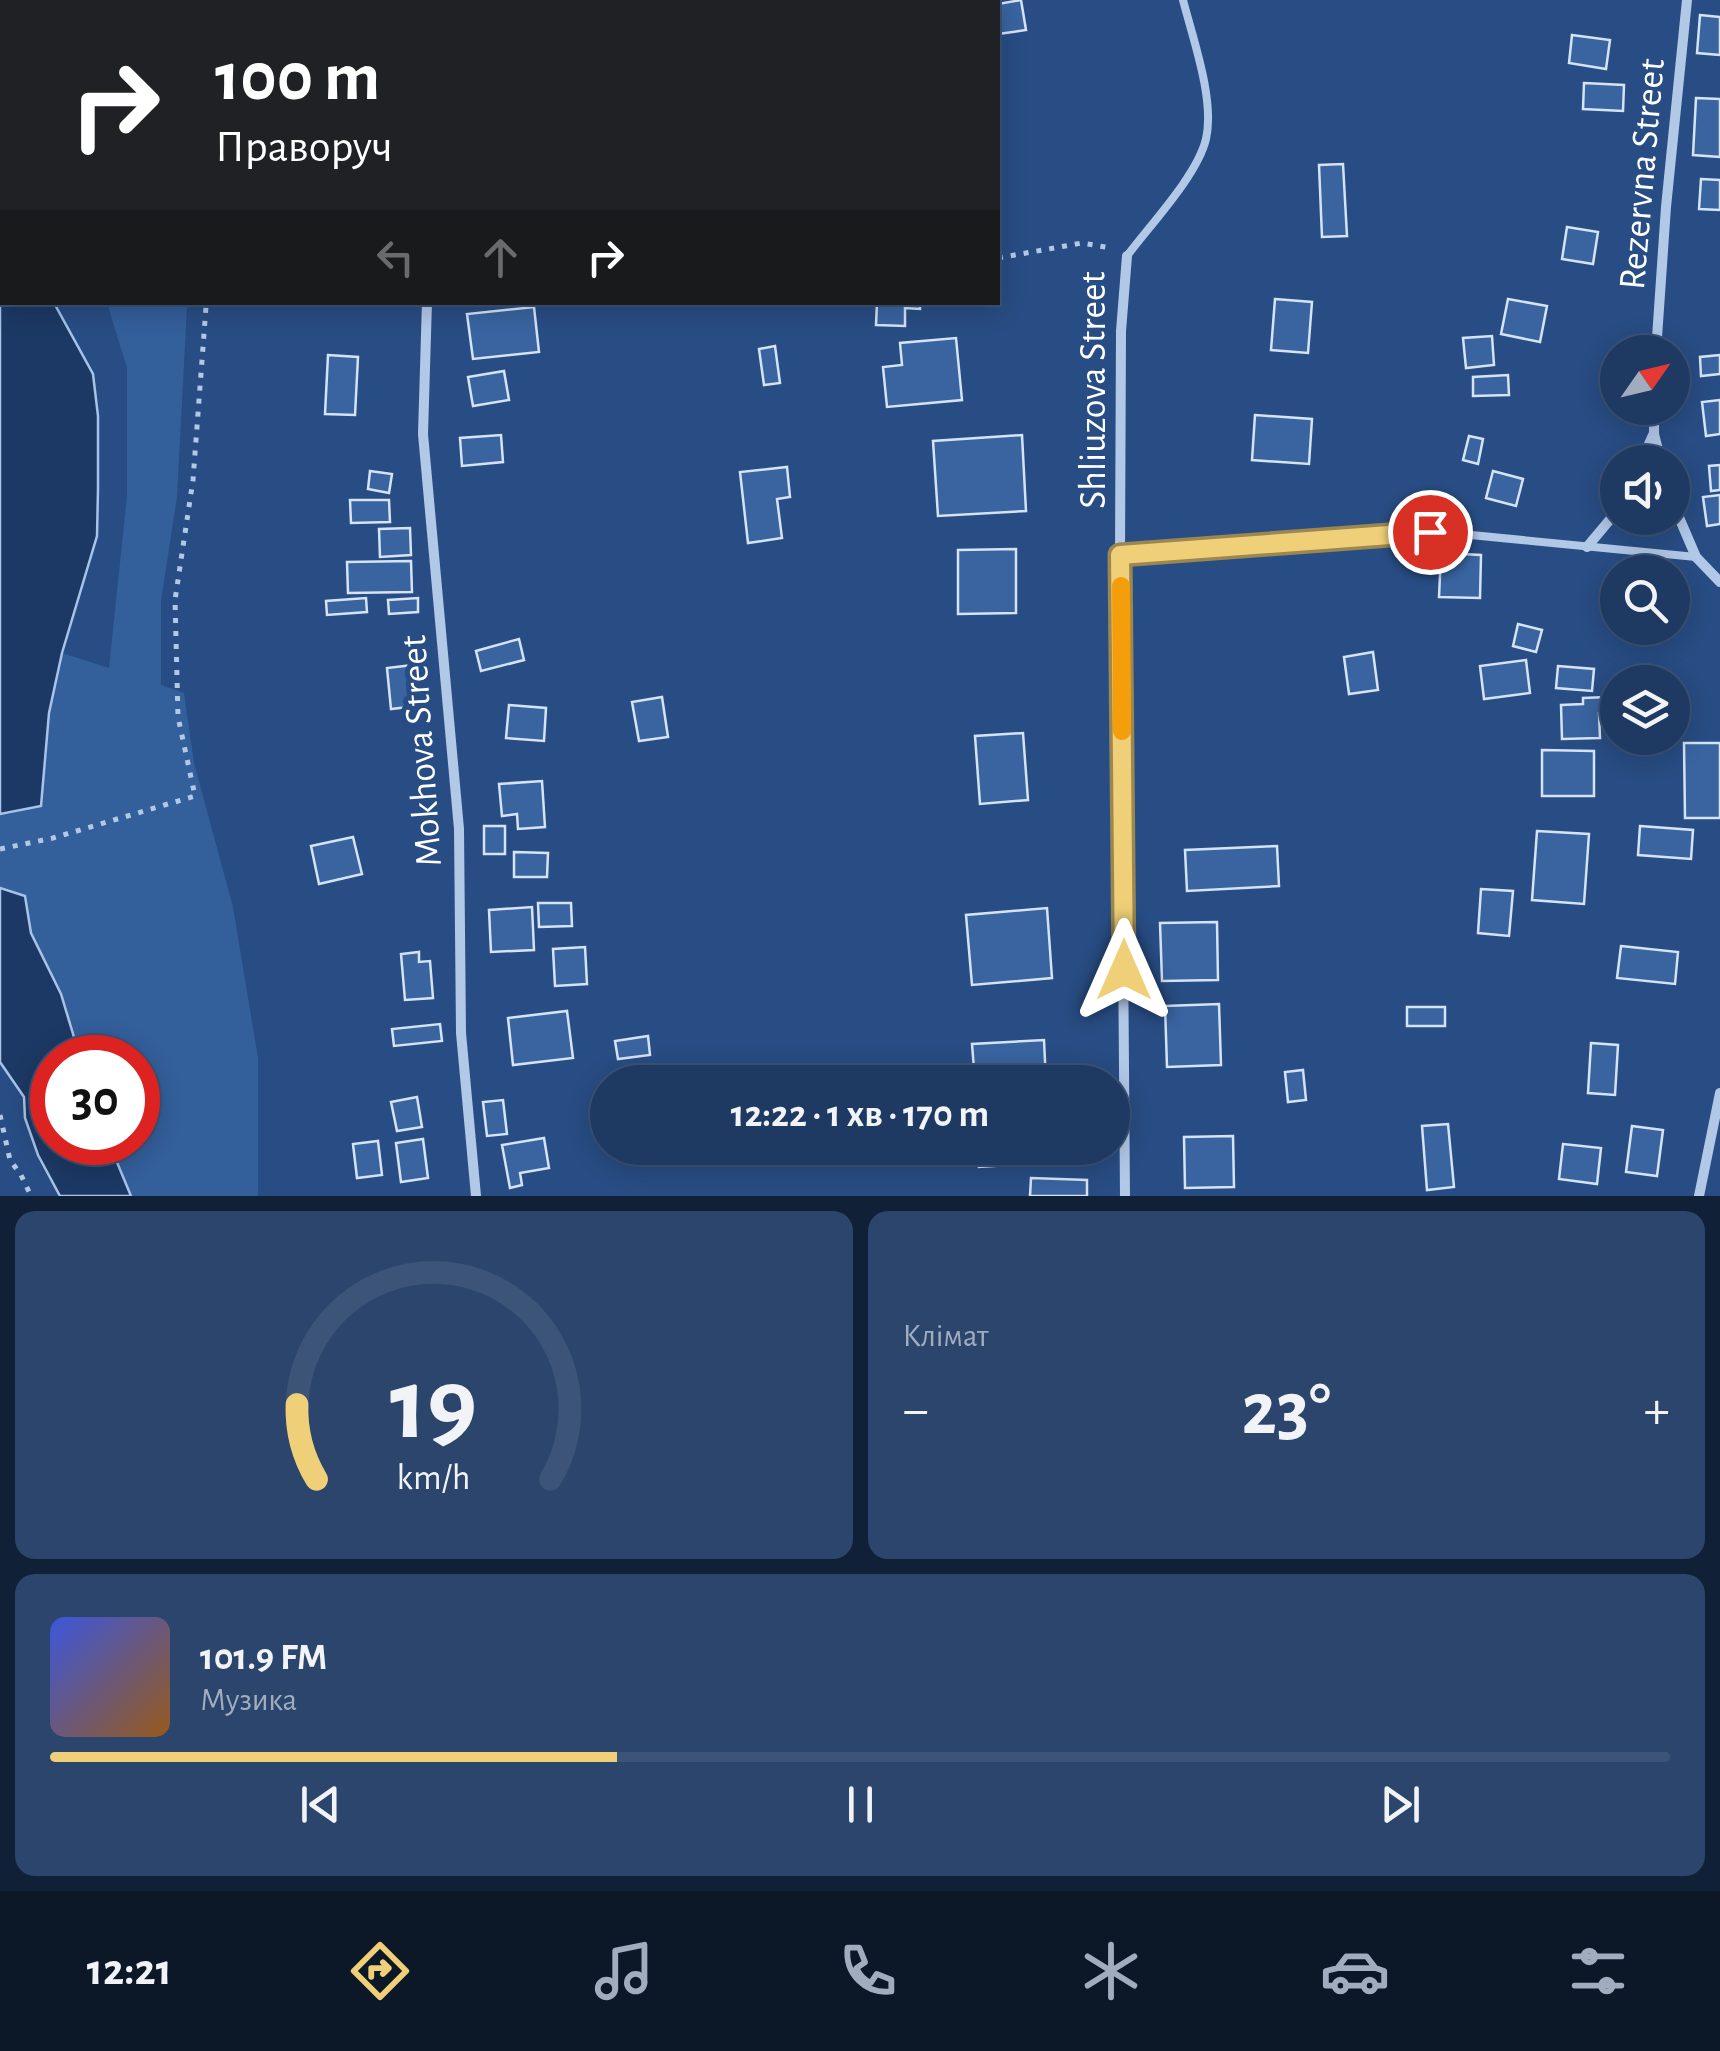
<!DOCTYPE html>
<html lang="uk">
<head>
<meta charset="utf-8">
<style>
  body { margin:0; font-family:"Alegreya Sans",sans-serif; background:#2b456c; color:#f1f3f6; height:100vh; display:flex; flex-direction:column; font-size:38px; white-space:nowrap }
  * { box-sizing:border-box; margin:0 }
  p { font-size:32px; color:#a1adbe }
  .icon { flex:none; width:55px; height:55px; fill:none; stroke:currentColor; stroke-width:2; stroke-linecap:round; stroke-linejoin:round }
  .map { position:relative; height:1196px; overflow:hidden }
  .sheet { display:flex; flex-direction:column; gap:15px; padding:15px; background:#102036; flex:1 }
  .sheet>* { flex:none }
  .banner { position:absolute; left:0px; top:0px; width:1000px; height:305px; box-shadow:0 5px 25px #0003,0 0 0 2px #3c5478; background:#202124; color:#fff; overflow:hidden }
  .needle { width:65px; rotate:56deg }
  .fabs { position:absolute; left:1600px; top:335px; display:grid; gap:20px }
  .fabs a { display:grid; place-items:center; width:90px; height:90px; border-radius:50%; background:#1e3a63; box-shadow:0 5px 25px #0003,0 0 0 2px #3c5478; font-size:50px }
  .speed { position:absolute; left:30px; top:1035px; display:flex; gap:20px; font-size:50px; font-weight:700; text-align:center }
  .speed>* { display:grid; place-content:center; width:130px; height:130px; border-radius:50%; background:#1e3a63; box-shadow:0 5px 25px #0003,0 0 0 2px #3c5478; line-height:1 }
  .speed .limit { border:15px solid #d22; background:#fff; color:#111 }
  .pin { position:absolute; display:grid; place-items:center; width:85px; height:85px; color:#fff; margin:-42px; border:5px solid #fff; border-radius:50%; box-shadow:0 2px 10px #0007 }
  .me { position:absolute; width:110px; margin:-55px; rotate:0deg; stroke-linejoin:round; filter:drop-shadow(0 0 8px #0008) }
  .turn { display:flex; align-items:center; gap:35px; height:210px; padding:0 50px; font-size:45px }
  .turn .icon { width:130px; height:130px; stroke-width:2.5 }
  .turn b { display:block; font-size:70px; line-height:85px }
  .lanes { display:flex; align-items:center; height:95px; padding:0 50px; background:#0003; justify-content:center; gap:50px; direction:ltr }
  .lanes .off { opacity:.35 }
  .big { font-size:75px; font-weight:700; line-height:1.1 }
  .sheet .tile { flex:1; display:flex; flex-direction:column; justify-content:center; gap:15px; min-width:0; padding:0 35px; border-radius:20px; background:#2b456c }
  .sheet .dial { align-items:center; gap:0 }
  .dial svg { height:260px; overflow:visible; fill:none; stroke:#3c5478; stroke-width:7; stroke-linecap:round; text-anchor:middle }
  .dial text { fill:#f1f3f6; stroke:none }
  .song { display:flex; align-items:center; gap:30px }
  .cover { width:120px; height:120px; border-radius:15px; background:linear-gradient(135deg,hsl(230 70% 55%),hsl(30 70% 35%)) }
  .played { height:10px; border-radius:5px; background:linear-gradient(90deg,#efd079 35%,#3c5478 35%) }
  .keys { display:flex; justify-content:space-around; direction:ltr }
  .heat { display:flex; justify-content:space-between; align-items:center; font-size:55px; direction:ltr }
  .sheet .tiles { flex:1; display:grid; gap:15px; grid-template-columns:1fr 1fr }
  .tile:last-child { grid-column:span 2 }
  .trip { position:absolute; left:590px; top:1065px; width:540px; height:100px; border-radius:50px; background:#1e3a63; box-shadow:0 5px 25px #0003,0 0 0 2px #3c5478; font-weight:700; line-height:100px; text-align:center }
  .menu { display:flex; height:160px; justify-content:space-around; align-items:center; background:#0c1728; color:#a1adbe }
  .menu .icon { width:70px; height:70px }
  .menu .on { color:#efd079 }
  .menu b { font-size:45px; color:#f1f3f6 }
  .map>svg:first-child { display:block }
  .green { fill:#335f9b }
  .water { fill:#1c3965; stroke:#a7c3e7; stroke-width:2.5 }
  .building { fill:#3964a0; stroke:#d5e3f6; stroke-width:2.5 }
  .lines { fill:none; stroke-linecap:round; stroke-linejoin:round }
  .path { stroke:#b2c8e7; stroke-width:5; stroke-dasharray:5 8; stroke-linecap:butt }
  .lane { stroke:#b2c8e7; stroke-width:8 }
  .street { stroke:#b2c8e7; stroke-width:10 }
  .route-casing { stroke:#9b874f; stroke-width:25 }
  .route { stroke:#efd079; stroke-width:18 }
  .slow { stroke:#f59e0b; stroke-width:18 }
  .labels { text-anchor:middle; stroke-width:10; stroke-linejoin:round; paint-order:stroke }
  .street-label { font-size:38px; fill:#fff; stroke:#284d84 }
</style>
</head>
<body>
<div class="map">
<svg width="1720" height="1196" viewBox="0 0 1720 1196">
  <rect width="100%" height="100%" fill="#284d84"/>
  <path class="green" d="M107,303H182L187,307L177,497L161,601V685L184,693L194,763L233,907L258,1058V1196H131L109,1143L138,1142V1058L80,1057L61,994L31,933L25,896L0,888V814H8L41,806L49,713L62,653L109,668L127,496V368Z"/>
  <g class="water">
    <path d="M0,0H25V2H2V302L54,303L93,374L98,416V489L97,536L62,653L49,713L41,806L0,814Z"/>
    <path d="M0,888L25,896L31,933L61,994L80,1057L52,1058V1142L109,1143L131,1196H60L38,1155L25,1118L24,1097L0,1062Z"/>
  </g>
  <g class="building">
    <path d="M1021,0L1026,30L998,34V4Z"/>
    <path d="M1700,15L1720,17V55L1697,53Z"/>
    <path d="M1572,35L1610,40L1606,69L1569,63Z"/>
    <path d="M1584,83L1624,85L1623,111L1583,109Z"/>
    <path d="M1696,98L1720,99V157L1693,155Z"/>
    <path d="M1343,164L1347,236L1322,237L1319,165Z"/>
    <path d="M1701,179L1720,180V210L1699,209Z"/>
    <path d="M1567,227L1598,232L1593,264L1562,259Z"/>
    <path d="M1275,299L1312,302L1308,353L1271,350Z"/>
    <path d="M1508,299L1547,306L1540,342L1501,334Z"/>
    <path d="M877,302H920V309L905,308V326L876,325Z"/>
    <path d="M534,307L539,352L473,359L467,314Z"/>
    <path d="M1492,336L1494,365L1466,368L1463,338Z"/>
    <path d="M956,338L962,400L887,407L883,367L902,365L900,343Z"/>
    <path d="M775,346L780,383L764,385L759,349Z"/>
    <path d="M328,355L358,357L355,415L325,414Z"/>
    <path d="M1720,355V374L1701,376L1700,357Z"/>
    <path d="M504,371L509,400L473,406L468,377Z"/>
    <path d="M1508,375L1509,395L1473,396V377Z"/>
    <path d="M1720,400V434L1706,436L1702,402Z"/>
    <path d="M1255,415L1312,419L1309,464L1252,460Z"/>
    <path d="M501,435L503,462L462,466L460,438Z"/>
    <path d="M1022,435L1026,511L938,516L933,441Z"/>
    <path d="M1469,436L1483,439L1478,464L1463,460Z"/>
    <path d="M1720,465V490L1711,491L1709,466Z"/>
    <path d="M787,467L790,497L777,499L782,538L748,543L740,472Z"/>
    <path d="M370,471L392,474L389,493L368,489Z"/>
    <path d="M1493,471L1523,479L1516,506L1486,498Z"/>
    <path d="M1720,495V524L1707,526L1703,497Z"/>
    <path d="M350,500H389L390,522L351,523Z"/>
    <path d="M410,528L411,555L380,557L379,529Z"/>
    <path d="M1016,549V613L958,614V550Z"/>
    <path d="M1441,553L1481,555L1480,598L1439,597Z"/>
    <path d="M411,561L412,592L348,593L347,562Z"/>
    <path d="M366,598L367,612L327,615L326,601Z"/>
    <path d="M418,598V612L389,614L388,600Z"/>
    <path d="M1518,624L1542,630L1536,652L1513,646Z"/>
    <path d="M519,639L524,660L481,671L476,651Z"/>
    <path d="M1373,652L1378,690L1349,694L1344,657Z"/>
    <path d="M1526,660L1530,693L1484,699L1480,666Z"/>
    <path d="M413,665L417,706L391,709L387,668Z"/>
    <path d="M1558,666L1594,669L1592,691L1556,688Z"/>
    <path d="M662,697L668,737L639,741L632,702Z"/>
    <path d="M1608,697V712L1599,713L1600,738L1562,739L1561,705L1583,704V698Z"/>
    <path d="M509,705L546,708L544,741L506,738Z"/>
    <path d="M1023,733L1028,800L980,804L975,736Z"/>
    <path d="M1684,743H1720V818H1685Z"/>
    <path d="M1542,750L1594,751V796H1542Z"/>
    <path d="M542,781L545,827L518,829L517,814L502,816L499,784Z"/>
    <rect x="484" y="826" width="21" height="28"/>
    <path d="M1640,826L1693,830L1691,859L1638,855Z"/>
    <path d="M1537,831L1589,834L1584,904L1532,900Z"/>
    <path d="M353,837L362,874L319,884L311,846Z"/>
    <path d="M1277,846L1279,886L1187,891L1185,850Z"/>
    <path d="M514,852L548,853L547,877H514Z"/>
    <path d="M1481,889L1513,891L1509,936L1478,933Z"/>
    <path d="M538,903H571L572,926L539,927Z"/>
    <path d="M532,907L534,950L491,952L489,910Z"/>
    <path d="M1047,908L1052,978L972,985L966,915Z"/>
    <path d="M1217,922L1218,980L1162,981L1160,923Z"/>
    <path d="M1621,946L1678,952L1675,984L1617,978Z"/>
    <path d="M585,947L587,984L555,986L553,949Z"/>
    <path d="M419,952V962L430,961L433,998L405,1000L401,954Z"/>
    <path d="M1219,1004L1221,1065L1167,1067L1165,1006Z"/>
    <rect x="1407" y="1007" width="38" height="19"/>
    <path d="M567,1011L573,1058L513,1065L508,1018Z"/>
    <path d="M440,1024L442,1041L394,1046L392,1029Z"/>
    <path d="M648,1036L650,1055L618,1059L615,1041Z"/>
    <path d="M1044,1040L1046,1082H975L972,1044Z"/>
    <path d="M1591,1043L1618,1045L1615,1095L1588,1093Z"/>
    <path d="M1303,1070L1306,1100L1288,1102L1285,1072Z"/>
    <path d="M417,1097L422,1127L397,1131L391,1102Z"/>
    <path d="M503,1100L507,1134L487,1136L483,1102Z"/>
    <path d="M1448,1124L1454,1187L1427,1190L1422,1126Z"/>
    <path d="M1632,1126L1663,1130L1657,1176L1626,1172Z"/>
    <path d="M1233,1136L1234,1187L1185,1188L1184,1137Z"/>
    <path d="M544,1138L549,1168L520,1173L522,1185L510,1188L502,1145Z"/>
    <path d="M423,1139L428,1178L401,1182L396,1143Z"/>
    <path d="M378,1141L382,1175L357,1178L353,1144Z"/>
    <path d="M1563,1144L1601,1148L1597,1184L1559,1179Z"/>
    <path d="M978,1148H1039L1040,1163L979,1167Z"/>
    <path d="M1031,1178L1087,1180V1196H1030Z"/>
  </g>
  <g class="lines">
    <g class="path">
      <path d="M998,258L1082,243L1111,248"/>
      <path d="M0,849L53,838L195,796L178,717L175,600L193,480L206,307"/>
      <path d="M0,1115L10,1160L21,1175L31,1196"/>
    </g>
    <g class="lane">
      <path d="M1127,256C1150,225 1197,176 1206,139C1215,100 1193,39 1183,0"/>
      <path d="M1120,555L1430,531L1696,557"/>
    </g>
    <g class="street">
      <path d="M650,2L651,0"/>
      <path d="M427,302L423,434L459,829L461,1033L476,1196"/>
      <path d="M1656,352L1666,207L1687,0"/>
      <path d="M1654,408V434L1661,462"/>
      <path d="M1641,462L1653,435"/>
      <path d="M1672,501L1696,557L1720,582"/>
      <path d="M1587,547L1618,510"/>
      <path d="M1125,1196L1120,555L1121,331L1127,256"/>
      <path d="M1699,1196L1720,1093"/>
    </g>
  </g>
  <g class="lines">
    <g class="route-casing">
      <path id="route" d="M1124,970L1120,555L1430,532"/>
    </g>
    <use href="#route" class="route"/>
    <path class="slow" d="M1121,586L1122,731"/>
  </g>
  <g class="labels">
    <g class="street-label">
      <text transform="translate(1641 174) rotate(-85)" y="13">Rezervna Street</text>
      <text transform="translate(1092 390) rotate(-90)" y="13">Shliuzova Street</text>
      <text transform="translate(420 751) rotate(-94)" y="13">Mokhova Street</text>
    </g>
  </g>
</svg>
<div class="fabs">
<a><svg class="needle" viewBox="-14 -14 28 28"><path d="M0-13l5 13h-10z" fill="#e53935"/><path d="M0 13l5-13h-10z" fill="#a1adbe"/></svg></a>
<a><svg class="icon" aria-label="sound" viewBox="0 0 24 24"><path d="M4 9h4l5-4v14l-5-4H4zM17 9q2 3 0 6"/></svg></a>
<a><svg class="icon" aria-label="search" viewBox="0 0 24 24"><circle cx="10" cy="10" r="6"/><path d="M15 15l6 6"/></svg></a>
<a><svg class="icon" aria-label="layers" viewBox="0 0 24 24"><path d="M12 4l9 5-9 5-9-5zM3 14l9 5 9-5"/></svg></a>
</div>
<div class="speed"><div class="limit">30</div></div>
<div class="pin" style="left:1430px;top:532px;background:#d93025"><svg class="icon" aria-label="arrive" viewBox="0 0 24 24"><path d="M6 21V4h12l-3 4 3 4H6"/></svg></div>
<svg class="me" style="left:1124px;top:970px" viewBox="-20 -20 40 40"><path d="M0-17L14 15 0 8-14 15z" fill="#efd079" stroke="#fff" stroke-width="4"/></svg>
<div class="trip">12:22 · 1 хв · 170 m</div>
<div class="banner">
<div class="turn"><svg class="icon" aria-label="right" viewBox="0 0 24 24"><path d="M7 20v-9h11M14 6l5 5-5 5"/></svg><div><b>100 m</b>Праворуч</div></div>
<div class="lanes"><svg class="icon off" aria-label="left" viewBox="0 0 24 24"><path d="M17 20v-9H6M10 6l-5 5 5 5"/></svg><svg class="icon off" aria-label="ahead" viewBox="0 0 24 24"><path d="M12 20V5M6 11l6-6 6 6"/></svg><svg class="icon" aria-label="right" viewBox="0 0 24 24"><path d="M7 20v-9h11M14 6l5 5-5 5"/></svg></div>
</div>
</div>
<section class="sheet">
<div class="tiles">
<div class="tile dial"><svg viewBox="0 0 100 80">
<path d="M14 69A42 42 0 1 1 86 69"/>
<path d="M14 69A42 42 0 0 1 8 46" stroke="#efd079"/>
<text x="50" y="56" font-size="32" font-weight="700">19</text>
<text x="50" y="72" font-size="11">km/h</text>
</svg></div>
<div class="tile"><p>Клімат</p>
<div class="heat"><a>−</a><b class="big">23°</b><a>+</a></div>
</div>
<div class="tile">
<div class="song"><i class="cover"></i><div><b>101.9 FM</b><p>Музика</p></div></div>
<div class="played"></div>
<div class="keys"><svg class="icon" aria-label="previous" viewBox="0 0 24 24"><path d="M18 5L8 12l10 7zM5 5v14"/></svg><svg class="icon" aria-label="pause" viewBox="0 0 24 24"><path d="M8 5v14M16 5v14"/></svg><svg class="icon" aria-label="next" viewBox="0 0 24 24"><path d="M6 5l10 7-10 7zM19 5v14"/></svg></div>
</div>
</div>
</section>
<nav class="menu">
<b>12:21</b>
<svg class="icon on" aria-label="directions" viewBox="0 0 24 24"><path d="M12 3l9 9-9 9-9-9zM9 14v-3h6M13 9l2 2-2 2"/></svg>
<svg class="icon" aria-label="music" viewBox="0 0 24 24"><path d="M9 18V5l10-2v13"/><circle cx="6" cy="18" r="3"/><circle cx="16" cy="16" r="3"/></svg>
<svg class="icon" aria-label="phone" viewBox="0 0 24 24"><path d="M5 4h4l2 5-3 2q2 4 5 5l2-3 5 2v4C11 20 4 13 5 4z"/></svg>
<svg class="icon" aria-label="climate" viewBox="0 0 24 24"><path d="M12 3v18M4 7l16 10M4 17L20 7"/></svg>
<svg class="icon" aria-label="car" viewBox="0 0 24 24"><path d="M5 17H2v-5l4-1 3-4h7l3 4 3 1v5h-3M9 17h6M6 11h13"/><circle cx="7" cy="17" r="2"/><circle cx="17" cy="17" r="2"/></svg>
<svg class="icon" aria-label="filters" viewBox="0 0 24 24"><path d="M4 7h16M4 17h16"/><circle cx="9" cy="7" r="2"/><circle cx="15" cy="17" r="2"/></svg>
</nav>
</body>
</html>
